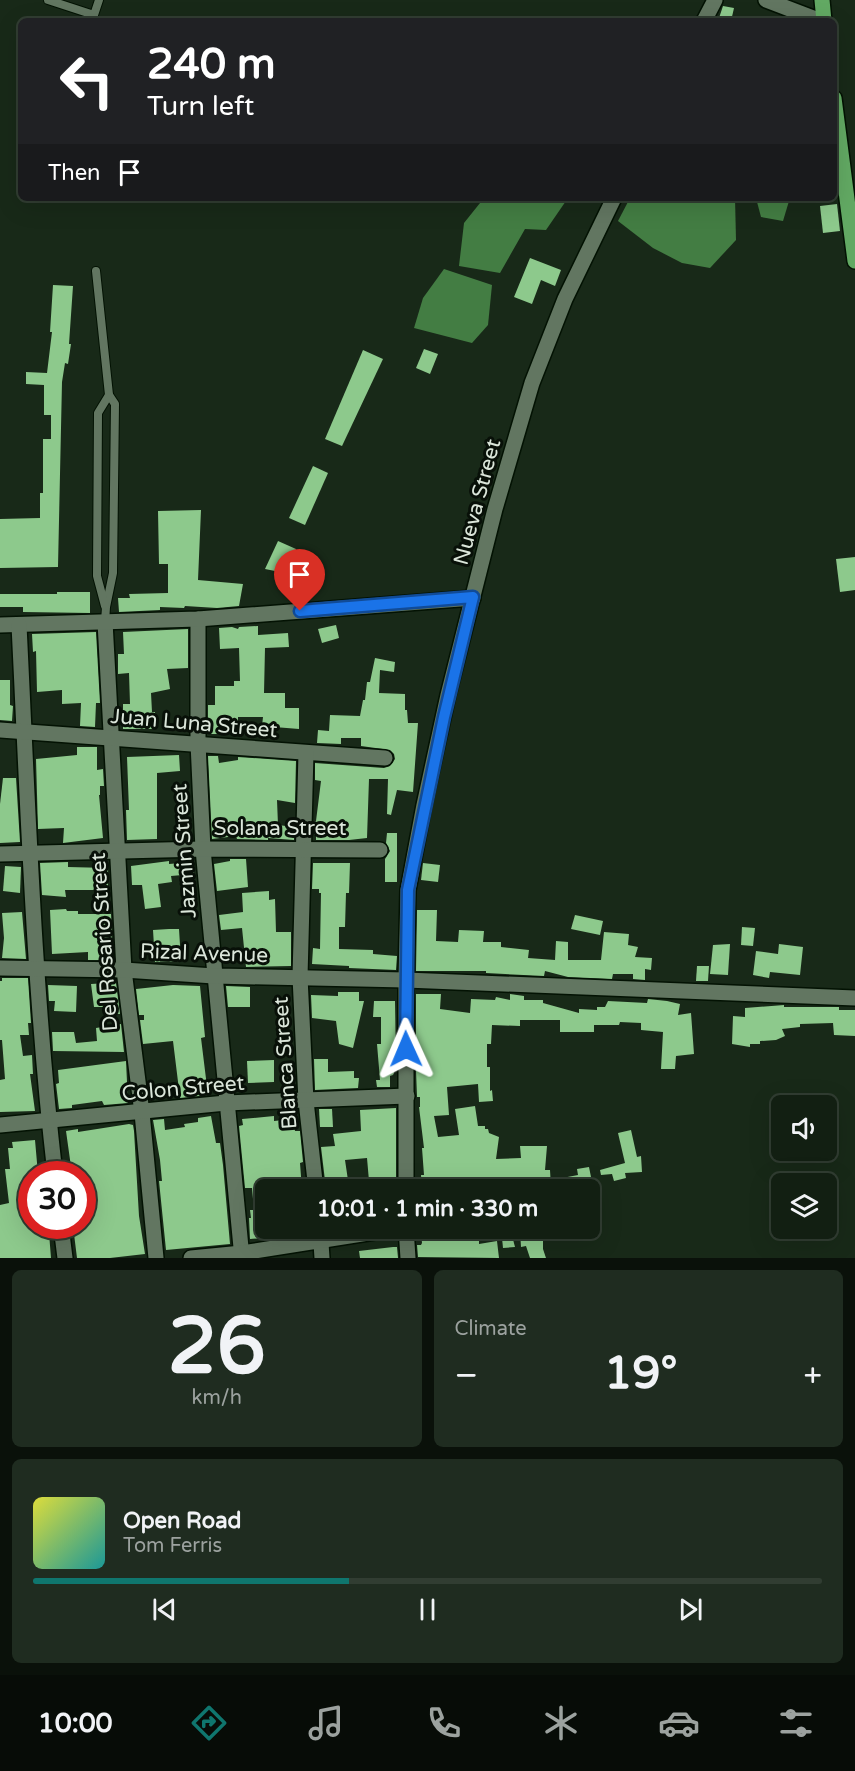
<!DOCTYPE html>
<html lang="en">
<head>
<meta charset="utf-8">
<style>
  body { margin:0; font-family:"Varela Round",sans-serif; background:#1f2c20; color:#f1f3f6; height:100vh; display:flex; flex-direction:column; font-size:22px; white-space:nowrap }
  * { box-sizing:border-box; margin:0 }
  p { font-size:20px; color:#9ca29f }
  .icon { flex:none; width:33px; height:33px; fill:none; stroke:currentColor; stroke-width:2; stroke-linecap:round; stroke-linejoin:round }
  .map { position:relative; height:1258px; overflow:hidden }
  .details { display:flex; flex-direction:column; gap:12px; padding:12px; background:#0a110a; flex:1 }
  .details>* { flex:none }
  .hud { position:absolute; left:18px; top:18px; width:819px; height:183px; border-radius:9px; box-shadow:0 6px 24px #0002,0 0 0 2px #313d32; background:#202124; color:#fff; overflow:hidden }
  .controls { position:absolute; left:771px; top:1095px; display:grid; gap:12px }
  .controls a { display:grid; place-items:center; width:66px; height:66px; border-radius:9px; background:#121f12; box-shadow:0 6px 24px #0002,0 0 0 2px #313d32; font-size:30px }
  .speed { position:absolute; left:18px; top:1161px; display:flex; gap:12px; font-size:30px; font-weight:700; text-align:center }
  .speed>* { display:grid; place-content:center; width:78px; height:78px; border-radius:50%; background:#121f12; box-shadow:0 6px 24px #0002,0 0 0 2px #313d32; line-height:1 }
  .speed .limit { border:9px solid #d22; background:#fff; color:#111 }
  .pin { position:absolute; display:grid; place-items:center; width:51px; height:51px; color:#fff; margin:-62px -26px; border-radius:50% 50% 50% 0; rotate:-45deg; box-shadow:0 0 6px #0007 }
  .pin .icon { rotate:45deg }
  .me { position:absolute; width:66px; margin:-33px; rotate:359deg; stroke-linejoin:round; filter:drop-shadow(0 0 4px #0008) }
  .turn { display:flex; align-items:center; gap:21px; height:126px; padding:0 30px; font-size:27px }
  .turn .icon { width:78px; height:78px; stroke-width:2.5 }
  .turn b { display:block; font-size:42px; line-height:51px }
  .then { display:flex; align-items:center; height:57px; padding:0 30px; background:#0003; gap:12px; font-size:22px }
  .big { font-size:45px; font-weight:800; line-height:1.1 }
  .details .tile { flex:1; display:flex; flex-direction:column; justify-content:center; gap:9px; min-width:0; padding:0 21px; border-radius:9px; background:#1f2c20 }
  .details .dial { align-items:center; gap:0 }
  .dial b { font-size:78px; line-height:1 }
  .song { display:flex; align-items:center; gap:18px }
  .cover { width:72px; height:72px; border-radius:9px; background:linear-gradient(135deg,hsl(60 70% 55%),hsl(180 70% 35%)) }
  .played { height:6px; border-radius:3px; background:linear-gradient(90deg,#0f766e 40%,#313d32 40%) }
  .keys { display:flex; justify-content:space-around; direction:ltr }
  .heat { display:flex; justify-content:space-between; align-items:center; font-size:33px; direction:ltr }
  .details .tiles { flex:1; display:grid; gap:12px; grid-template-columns:1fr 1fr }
  .tile:last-child { grid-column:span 2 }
  .trip { position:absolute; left:255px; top:1179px; width:345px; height:60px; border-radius:9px; background:#121f12; box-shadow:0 6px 24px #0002,0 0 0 2px #313d32; font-weight:800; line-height:60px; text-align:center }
  .menu { display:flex; height:96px; justify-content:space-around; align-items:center; background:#070c07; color:#9ca29f }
  .menu .icon { width:42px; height:42px }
  .menu .on { color:#0f766e }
  .menu b { font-size:27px; color:#f1f3f6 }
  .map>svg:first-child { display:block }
  .water { fill:#437d43 }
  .building { fill:#8dc98c }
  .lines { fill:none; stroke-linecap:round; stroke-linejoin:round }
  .service-casing { stroke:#031203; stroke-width:10 }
  .minor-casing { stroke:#031203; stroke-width:18 }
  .tertiary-casing { stroke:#031203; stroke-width:18 }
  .primary-casing { stroke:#031203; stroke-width:18 }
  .service { stroke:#627661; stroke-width:8 }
  .minor { stroke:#627661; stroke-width:15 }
  .tertiary { stroke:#627661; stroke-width:15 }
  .primary { stroke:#62a963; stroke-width:15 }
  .route-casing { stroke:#114b97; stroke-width:15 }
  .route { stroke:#1a73e8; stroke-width:10 }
  .labels { text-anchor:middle; stroke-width:6; stroke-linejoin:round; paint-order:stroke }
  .street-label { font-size:21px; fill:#dbe6da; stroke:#081008 }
</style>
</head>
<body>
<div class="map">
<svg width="855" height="1258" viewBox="0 0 855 1258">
  <rect width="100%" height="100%" fill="#182918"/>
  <g class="water">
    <path d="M484,198H568L546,230L525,229L500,273L459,266L464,223Z"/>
    <path d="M630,198H735L736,240L710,268L682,263L653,248L618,221Z"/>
    <path d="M756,198H788L789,201L783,221L761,217Z"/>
    <path d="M444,269L492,285L488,325L472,343L414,328L423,298Z"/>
  </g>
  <g class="building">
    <path d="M723,6L734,8L731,21H718Z"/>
    <path d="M837,204L840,231L823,233L820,206Z"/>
    <path d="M530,258L561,270L555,286L541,280L532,304L514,297Z"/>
    <path d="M53,285L73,286L69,344H71L68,364L65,363L62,382L58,567L0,568V519L40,518V493H43V439H51V415H44V385L26,384V372L47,373L52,332H50Z"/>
    <path d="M424,349L438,354L430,374L416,368Z"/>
    <path d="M363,350L383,359L342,446L325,439Z"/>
    <path d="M313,466L328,473L305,525L289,518Z"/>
    <path d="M201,510L198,580L243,584L239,606L217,608L185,606L184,608L160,607V610L119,612L118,598H130L129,594L168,593V564H159L158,511Z"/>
    <path d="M278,541L296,549L285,573L265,569Z"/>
    <path d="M855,557V590L840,592L836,559Z"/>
    <path d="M57,592H90V613L23,612V607H0V594H57Z"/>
    <path d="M336,625L339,638L322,643L318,629Z"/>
    <path d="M258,626V635L288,633L289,647L265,648L264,693H285V708H299V729L262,726L263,717H238V725H219V734H208V705H215V686H234V681H240L239,648L220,649L219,628L232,627L238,629L239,627Z"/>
    <path d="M188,629V668L167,669L170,689L151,693L152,712H155L156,729H123V704H130L129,673L118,674V654H124L123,632Z"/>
    <path d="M96,632L100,703H96L95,727L80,726L81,703L62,704V690L37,692L36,651L33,652L32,634Z"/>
    <path d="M375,658L395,662L394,672L380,670L379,693L405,694V710H407L408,723H418L413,792L397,790L391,815L387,814L388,779H369L367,838L349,840H316V835H314V821H316L321,781L315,780V763L384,768L390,766L395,759L394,754L390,750L361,746V738H341V744L317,743L318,730L329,731L330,715L360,716L363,700H365L367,682H370Z"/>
    <path d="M0,680H10V705L13,706L12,721L0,720Z"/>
    <path d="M77,747H97V770L103,769L104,786H100V795H99L103,838L63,843L64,828L38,829L36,759L77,755Z"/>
    <path d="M179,755L180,771L157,773V839L127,840L126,810H129L127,757Z"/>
    <path d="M208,756H218L219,763L238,760V757L296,761L295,803L277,800L278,825L294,827V840L268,838V840L237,839L236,836L212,839Z"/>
    <path d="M3,778H16L20,842L0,843V804Z"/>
    <path d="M387,833H397V882H385V859L390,851L386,843Z"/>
    <path d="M230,859H246L248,887L217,891L214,864L230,861Z"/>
    <path d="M169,861V864L193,862L194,874L171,876L172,882L158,884L161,907L145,909L142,885H132L131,866Z"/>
    <path d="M68,862V867L108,868V890H65L66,897L42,895L40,863Z"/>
    <path d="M313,863H350L349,893H346L345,927H339V949L373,950V954L397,956L396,970L349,968V966L312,964L313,948L320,949L321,893H319V889H312Z"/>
    <path d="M423,863L440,865L438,882L421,880Z"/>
    <path d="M5,866L21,867L20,893L3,891Z"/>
    <path d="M269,891V900L275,899L276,932H291V966L246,967L242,928L221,930L219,915L243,912L242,893Z"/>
    <path d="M66,909L67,911H78V914H111L113,960H88V952L52,954L50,910Z"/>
    <path d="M417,910H437L436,941L458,942L459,930L484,931L483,942H501V947L529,950L528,958L555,960L556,941L568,942V960H601L604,932L629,934L628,945L638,947L635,957L652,958L651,970L645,969V980L633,979V974H613L612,979L568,977L545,971L544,976L486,973V971H416Z"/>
    <path d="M22,912L26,959L2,958L4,938L2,913Z"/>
    <path d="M575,915L603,921L600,935L571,929Z"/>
    <path d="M742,927L755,928L753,946L741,945Z"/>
    <path d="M169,929H179L181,961L155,962L153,930Z"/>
    <path d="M730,944L728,975L710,974L713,945Z"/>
    <path d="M779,944L803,947L800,975L770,972L769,978L753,975L756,951L778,954Z"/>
    <path d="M697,966H709L708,981H696Z"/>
    <path d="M2,978H28L31,1023H28L29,1035H20L23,1056L32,1055L33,1074H30L35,1111L0,1112V1080L5,1079L2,1040H0V981H2Z"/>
    <path d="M108,983H116L120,1014L104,1013L103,1007H94L91,984Z"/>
    <path d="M48,985L77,986L76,1012L54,1011L55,1001H49Z"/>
    <path d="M173,985L200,986L205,1037L201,1038L208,1095L180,1098L173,1041L143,1044L140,1020H144V1015H139L136,989Z"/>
    <path d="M226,986L250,987V1007H228Z"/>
    <path d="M338,992H359V1001H364L353,1048L339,1044L336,1021L312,1018L311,995L338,996Z"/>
    <path d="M416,994H441L440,1009L470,1013L471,999L495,1000L496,997L510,1000V994L524,996V1000H543V1003L579,1013V1009L597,1010V1007H605L608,1001L647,1003L648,999L667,1001L680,1004L678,1015L691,1013L694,1054L676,1056L675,1069H661L663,1032L641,1030V1023L620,1022L619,1025H594V1032H560V1020H520V1026L492,1025L491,1044H487V1067H490V1091L492,1090L493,1101L479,1102L478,1084L447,1087L449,1115L434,1116L438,1137L459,1135L455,1109L475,1106L478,1126H485V1129H488L489,1133L499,1137L496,1159L521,1158L520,1146H547L545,1170H550L551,1187L519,1190L518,1179L495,1180L498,1190H422L421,1175H424L422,1148H424L419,1107H420V1097H417L416,1070Z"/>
    <path d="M374,1001H395L396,1061H393L394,1073L393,1075L390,1076V1087H377L376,1080H380L377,1044H381V1017H373Z"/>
    <path d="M784,1005V1007H839V1010H855V1036L834,1035L833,1023L800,1024V1027L782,1029L785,1036L776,1040L760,1041V1044H750V1047L732,1044L733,1016L745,1017V1008Z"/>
    <path d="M121,1024L124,1052L53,1051L52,1032H74L76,1043L97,1041L96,1028Z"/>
    <path d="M314,1059H328V1072L354,1071V1078H359L358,1088L315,1090Z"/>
    <path d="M274,1060V1082L248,1083L247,1061Z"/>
    <path d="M126,1061L128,1103L104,1105L102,1101L72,1105V1108L59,1109L56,1084L59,1083L58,1070Z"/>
    <path d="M396,1108V1179L369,1181L367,1158L345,1160L349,1187L326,1189L321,1147L335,1146L333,1134L361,1131L360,1110Z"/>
    <path d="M319,1109H332L333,1127H320Z"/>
    <path d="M211,1116L216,1143H220L223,1165L230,1244L166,1250L159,1181H162L160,1160L153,1120L164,1119L165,1130L185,1127L184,1124L198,1122V1118Z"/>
    <path d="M274,1116V1121L293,1119L295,1131H300L303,1162L300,1163L302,1190H266V1228H286V1236L250,1239L249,1218H251L250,1210H254L252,1188H245L239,1126L243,1125L242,1119Z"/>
    <path d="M129,1124L133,1125L134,1131L139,1216L145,1254L110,1258H77L73,1226H82V1173L72,1174L66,1131L78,1129V1132Z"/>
    <path d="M631,1130L637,1157L641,1156L642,1172L625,1173L626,1178L614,1181L612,1174L601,1175L600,1170L625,1163L618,1133Z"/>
    <path d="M35,1140L38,1174H32V1226H46L47,1233H49L51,1258H0V1205L9,1203L5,1169H10L8,1148H13L12,1142Z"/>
    <path d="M589,1167L591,1177L581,1179L583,1187L559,1190L557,1179L578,1175L577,1169Z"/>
    <path d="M501,1228H510L515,1247L503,1248Z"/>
    <path d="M543,1229V1249L546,1258H530L526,1246L521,1247L520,1231Z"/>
    <path d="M432,1232V1234L438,1235L458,1234V1240L479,1238V1244L497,1241L499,1258L418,1257L417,1245H421L422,1243L421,1233Z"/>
    <path d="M393,1247H397L398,1258H360L359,1251Z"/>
  </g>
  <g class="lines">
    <g class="service-casing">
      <g id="service">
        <path d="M48,0L94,15L99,0"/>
        <path d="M96,271L109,395L115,404L113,573L106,607L105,622"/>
        <path d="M105,606L97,576L98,413L109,395"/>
      </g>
    </g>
    <g class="minor-casing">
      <g id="minor">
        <path d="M704,21L715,0"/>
        <path d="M198,619V743L203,849L242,1258"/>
        <path d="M105,622L124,970L142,1113L156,1258"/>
        <path d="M0,625L198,619L473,598"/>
        <path d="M19,625C28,808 34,992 55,1174"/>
        <path d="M0,730L385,758"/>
        <path d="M306,753L300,977L306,1101L316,1190"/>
        <path d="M0,854L203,849L380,850"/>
        <path d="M0,1125L226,1103L407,1096"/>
        <path d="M406,1190V980L408,890L424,805L448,695L495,509L532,383L565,299L614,198"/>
        <path d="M61,1226L65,1258"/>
        <path d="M320,1228L322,1258"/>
        <path d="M406,1228L408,1258"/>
        <path d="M191,1258L242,1253L400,1228"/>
      </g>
    </g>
    <g class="tertiary-casing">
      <g id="tertiary">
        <path d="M766,0L821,21"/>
        <path d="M0,968L124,970L214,976L406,980L855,998"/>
      </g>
    </g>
    <g class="primary-casing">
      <g id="primary">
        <path d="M822,0L824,21"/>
        <path d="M834,98L855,261"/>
      </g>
    </g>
    <use href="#service" class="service"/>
    <use href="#minor" class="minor"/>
    <use href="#tertiary" class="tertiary"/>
    <use href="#primary" class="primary"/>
  </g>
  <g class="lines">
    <g class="route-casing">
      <path id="route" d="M300,611L473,597L444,717L408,890L406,1049"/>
    </g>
    <use href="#route" class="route"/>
  </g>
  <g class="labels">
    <g class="street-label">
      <text transform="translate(477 502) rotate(-75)" y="7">Nueva Street</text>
      <text transform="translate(194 723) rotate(5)" y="7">Juan Luna Street</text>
      <text x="280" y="835">Solana Street</text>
      <text transform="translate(184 851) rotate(-94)" y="7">Jazmin Street</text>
      <text transform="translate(104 942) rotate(-94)" y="7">Del Rosario Street</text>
      <text transform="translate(204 953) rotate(2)" y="7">Rizal Avenue</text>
      <text transform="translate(285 1063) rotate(-94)" y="7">Blanca Street</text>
      <text transform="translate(183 1088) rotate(-5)" y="7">Colon Street</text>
    </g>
  </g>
</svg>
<div class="controls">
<a><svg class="icon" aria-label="sound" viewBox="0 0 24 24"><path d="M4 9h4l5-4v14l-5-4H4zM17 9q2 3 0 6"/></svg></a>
<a><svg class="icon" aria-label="layers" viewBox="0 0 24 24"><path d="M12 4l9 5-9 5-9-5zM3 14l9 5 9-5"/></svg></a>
</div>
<div class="speed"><div class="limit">30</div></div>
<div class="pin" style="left:300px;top:611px;background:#d93025"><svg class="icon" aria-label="arrive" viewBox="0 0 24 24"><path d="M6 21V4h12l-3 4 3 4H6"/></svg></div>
<svg class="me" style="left:406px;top:1049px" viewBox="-20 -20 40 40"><path d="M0-17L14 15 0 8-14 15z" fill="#1a73e8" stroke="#fff" stroke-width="4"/></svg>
<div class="trip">10:01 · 1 min · 330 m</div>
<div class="hud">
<div class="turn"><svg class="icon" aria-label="left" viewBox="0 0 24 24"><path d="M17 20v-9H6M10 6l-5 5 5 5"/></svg><div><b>240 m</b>Turn left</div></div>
<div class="then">Then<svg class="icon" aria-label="arrive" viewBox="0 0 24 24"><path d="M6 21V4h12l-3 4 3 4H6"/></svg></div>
</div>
</div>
<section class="details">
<div class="tiles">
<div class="tile dial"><b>26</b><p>km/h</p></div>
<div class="tile"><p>Climate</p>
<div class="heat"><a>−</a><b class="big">19°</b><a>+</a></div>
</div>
<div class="tile">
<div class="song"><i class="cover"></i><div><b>Open Road</b><p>Tom Ferris</p></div></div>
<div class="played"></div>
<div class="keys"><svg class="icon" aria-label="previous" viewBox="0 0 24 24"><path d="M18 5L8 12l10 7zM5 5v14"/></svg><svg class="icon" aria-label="pause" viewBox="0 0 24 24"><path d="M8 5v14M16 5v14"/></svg><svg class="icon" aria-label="next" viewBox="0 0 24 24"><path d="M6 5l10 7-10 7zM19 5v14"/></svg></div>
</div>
</div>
</section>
<nav class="menu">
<b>10:00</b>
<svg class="icon on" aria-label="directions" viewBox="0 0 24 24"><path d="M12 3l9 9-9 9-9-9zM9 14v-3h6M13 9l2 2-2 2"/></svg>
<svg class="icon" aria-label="music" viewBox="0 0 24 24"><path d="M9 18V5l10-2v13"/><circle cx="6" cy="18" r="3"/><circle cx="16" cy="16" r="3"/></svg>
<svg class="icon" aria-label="phone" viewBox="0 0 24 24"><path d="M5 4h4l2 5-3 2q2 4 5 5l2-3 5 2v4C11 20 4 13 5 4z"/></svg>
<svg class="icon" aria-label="climate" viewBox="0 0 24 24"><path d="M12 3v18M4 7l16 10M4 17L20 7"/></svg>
<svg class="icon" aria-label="car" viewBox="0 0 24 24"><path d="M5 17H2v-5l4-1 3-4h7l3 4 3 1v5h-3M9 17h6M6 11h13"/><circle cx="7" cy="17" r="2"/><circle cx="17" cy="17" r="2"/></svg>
<svg class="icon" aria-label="filters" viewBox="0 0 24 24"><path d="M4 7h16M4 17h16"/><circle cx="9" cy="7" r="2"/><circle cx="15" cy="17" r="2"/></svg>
</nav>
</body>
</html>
